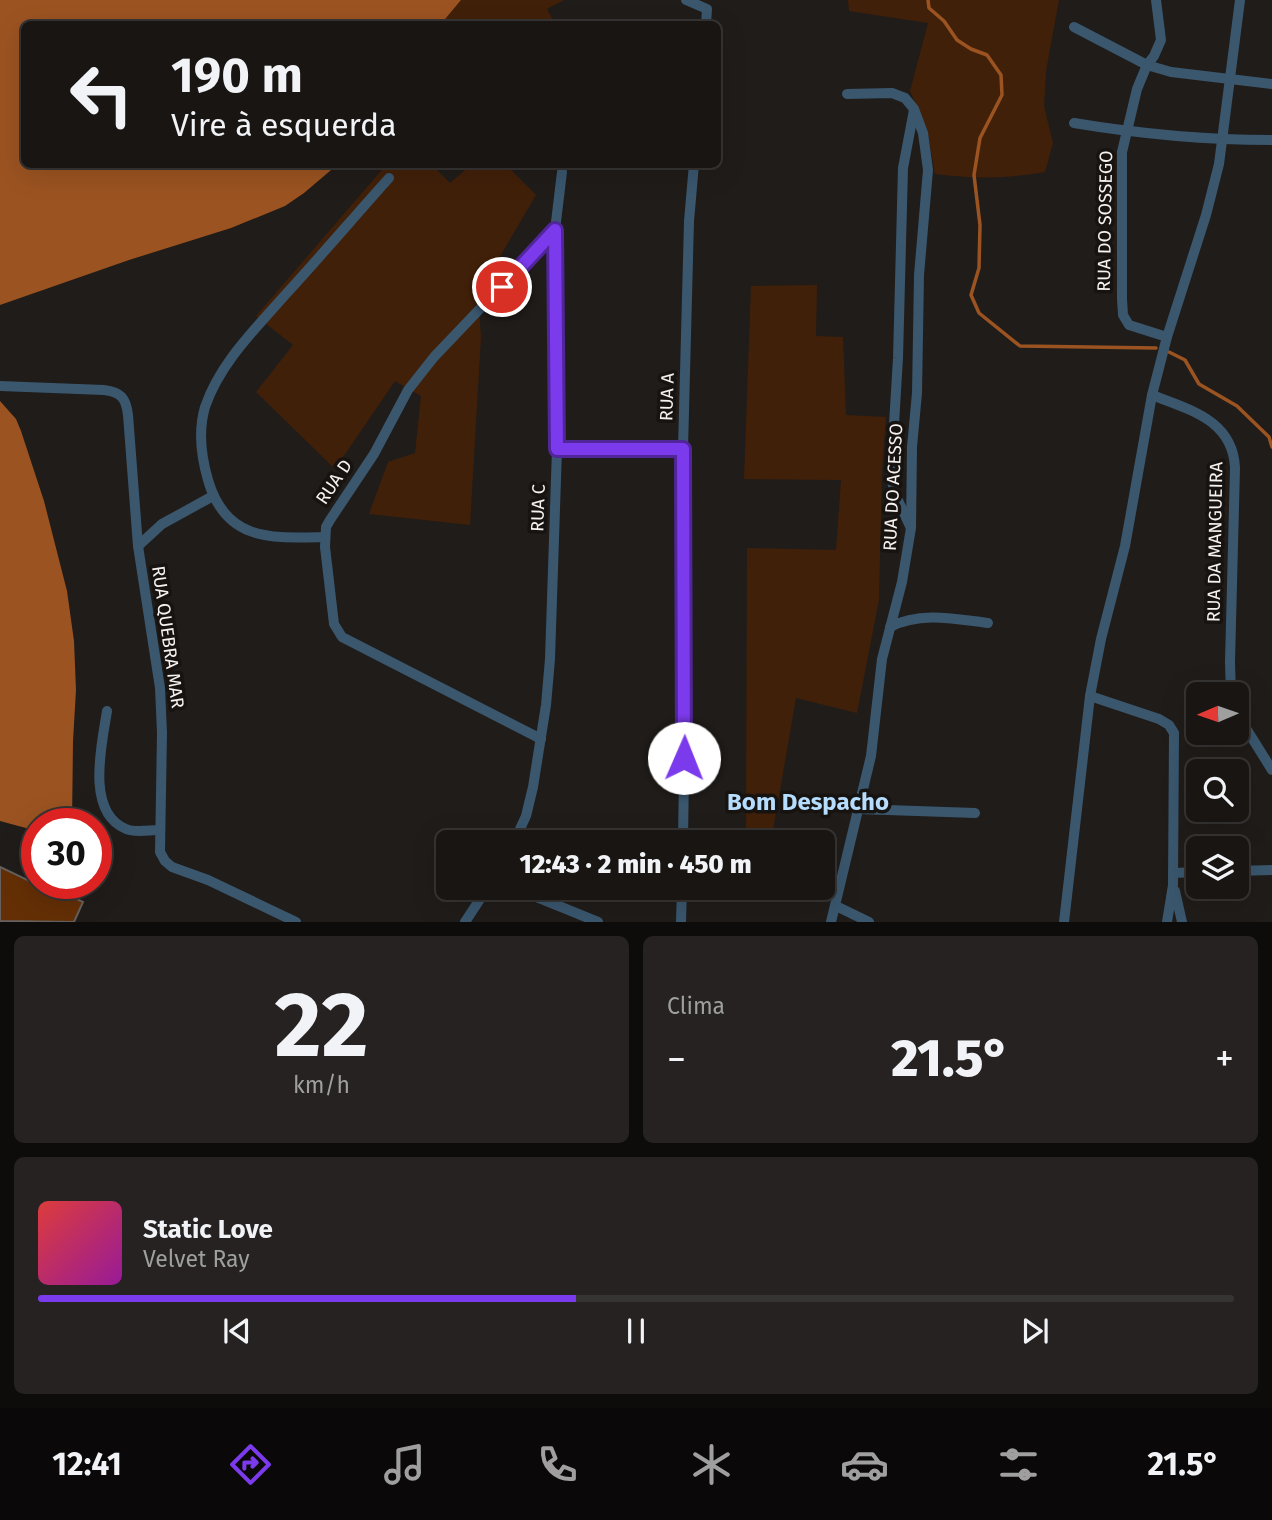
<!DOCTYPE html>
<html lang="pt">
<head>
<meta charset="utf-8">
<style>
  body { margin:0; font-family:"Fira Sans",sans-serif; background:#252221; color:#f1f3f6; height:100vh; display:flex; flex-direction:column; font-size:26px; white-space:nowrap }
  * { box-sizing:border-box; margin:0 }
  p { font-size:23px; color:#9f9fa0 }
  .icon { flex:none; width:38px; height:38px; fill:none; stroke:currentColor; stroke-width:2; stroke-linecap:round; stroke-linejoin:round }
  .map { position:relative; height:922px; overflow:hidden }
  .drawer { display:flex; flex-direction:column; gap:14px; padding:14px; background:#0d0c0a; flex:1 }
  .drawer>* { flex:none }
  .banner { position:absolute; left:21px; top:21px; width:700px; height:147px; border-radius:10px; box-shadow:0 7px 28px #0002,0 0 0 2px #363433; background:#181513; color:#f1f3f6; overflow:hidden }
  .needle { width:46px; rotate:268deg }
  .buttons { position:absolute; left:1186px; top:682px; display:grid; gap:14px }
  .buttons a { display:grid; place-items:center; width:63px; height:63px; border-radius:10px; background:#181513; box-shadow:0 7px 28px #0002,0 0 0 2px #363433; font-size:35px }
  .speed { position:absolute; left:21px; top:808px; display:flex; gap:14px; font-size:35px; font-weight:700; text-align:center }
  .speed>* { display:grid; place-content:center; width:91px; height:91px; border-radius:50%; background:#181513; box-shadow:0 7px 28px #0002,0 0 0 2px #363433; line-height:1 }
  .speed .limit { border:10px solid #d22; background:#fff; color:#111 }
  .pin { position:absolute; display:grid; place-items:center; width:60px; height:60px; color:#fff; margin:-30px; border:4px solid #fff; border-radius:50%; box-shadow:0 2px 7px #0007 }
  .me { position:absolute; width:77px; margin:-38px; rotate:1deg; stroke-linejoin:round; filter:drop-shadow(0 0 5px #0008) }
  .turn { display:flex; align-items:center; gap:24px; height:147px; padding:0 35px; font-size:32px }
  .turn .icon { width:91px; height:91px; stroke-width:2.5 }
  .turn b { display:block; font-size:49px; line-height:60px }
  .big { font-size:52px; font-weight:800; line-height:1.1 }
  .drawer .tile { flex:1; display:flex; flex-direction:column; justify-content:center; gap:10px; min-width:0; padding:0 24px; border-radius:10px; background:#252221 }
  .drawer .dial { align-items:center; gap:0 }
  .dial b { font-size:91px; line-height:1 }
  .song { display:flex; align-items:center; gap:21px }
  .cover { width:84px; height:84px; border-radius:10px; background:linear-gradient(135deg,hsl(0 70% 55%),hsl(300 70% 35%)) }
  .played { height:7px; border-radius:4px; background:linear-gradient(90deg,#7c3aed 45%,#363433 45%) }
  .keys { display:flex; justify-content:space-around; direction:ltr }
  .heat { display:flex; justify-content:space-between; align-items:center; font-size:38px; direction:ltr }
  .drawer .tiles { flex:1; display:grid; gap:14px; grid-template-columns:1fr 1fr }
  .tile:last-child { grid-column:span 2 }
  .trip { position:absolute; left:436px; top:830px; width:399px; height:70px; border-radius:10px; background:#181513; box-shadow:0 7px 28px #0002,0 0 0 2px #363433; font-weight:800; line-height:70px; text-align:center }
  .dock { display:flex; height:112px; justify-content:space-around; align-items:center; background:#0a0808; color:#9f9fa0 }
  .dock .icon { width:49px; height:49px }
  .dock .on { color:#7c3aed }
  .dock b { font-size:32px; color:#f1f3f6 }
  .map>svg:first-child { display:block }
  .green { fill:#412009 }
  .water { fill:#9b5321 }
  .lines { fill:none; stroke-linecap:round; stroke-linejoin:round }
  .stream { stroke:#9b5321; stroke-width:3.5 }
  .building { fill:#642f05; stroke:#66615e; stroke-width:2 }
  .minor { stroke:#3a576e; stroke-width:10 }
  .route-casing { stroke:#51269a; stroke-width:18 }
  .route { stroke:#7c3aed; stroke-width:12 }
  .labels { text-anchor:middle; stroke-width:7; stroke-linejoin:round; paint-order:stroke }
  .street-label { font-size:18px; fill:#f5f2f0; stroke:#171310 }
  .district-label { font-size:24px; font-weight:bold; fill:#b6ddfd; stroke:#171310 }
</style>
</head>
<body>
<div class="map">
<svg width="1272" height="922" viewBox="0 0 1272 922">
  <rect width="100%" height="100%" fill="#201c19"/>
  <g class="green">
    <path d="M461,0H564L547,9L555,24H441Z"/>
    <path d="M848,0H1059L1046,71L1044,106L1053,143L1045,172C1005,179 975,179 935,174L927,129L910,91L928,23L849,11Z"/>
    <path d="M386,165H432L450,183L471,165H506L536,195L478,294L481,337L470,525L369,514L388,462L415,453L421,396L395,381L335,469L256,392L293,345L256,316Z"/>
    <path d="M817,285L816,336L843,337L846,415L886,417L882,470L879,600L857,713L796,698L771,842H746L747,548L836,550L841,480L744,479L751,286Z"/>
  </g>
  <g class="water">
    <path d="M0,0H461L441,24H24V164L337,165L304,193L285,206L231,228L129,260L0,305Z"/>
    <path d="M0,401L16,419L21,431L44,501L67,591L74,641L76,690L73,741L72,824H37V831L0,821Z"/>
  </g>
  <g class="lines">
    <g class="stream">
      <path d="M928,0L929,8L944,21L957,40L971,49L987,55L1001,75L1002,95L980,138L974,175L980,225L979,268L971,295L979,313L1020,346L1156,348"/>
      <path d="M1169,352L1185,360L1199,384L1237,406L1269,437L1272,447"/>
    </g>
  </g>
  <path class="building" d="M0,867L44,888L46,884L83,902L74,922L0,921Z"/>
  <g class="lines">
    <g class="minor">
      <path d="M686,0L707,9L706,24"/>
      <path d="M1156,0L1161,40L1154,56L1147,65L1137,89L1122,152V299L1123,315L1129,325L1167,337"/>
      <path d="M1074,27L1147,65L1171,72L1272,84"/>
      <path d="M1074,123C1140,134 1205,140 1272,140"/>
      <path d="M0,386L104,390C121,392 126,398 128,415L138,546L160,688L162,733L160,852L165,861L172,867L208,880L296,922"/>
      <path d="M1152,395C1190,410 1233,420 1235,468L1230,662L1231,695"/>
      <path d="M557,449H683"/>
      <path d="M910,526L894,492L891,474L898,358L903,168L914,110"/>
      <path d="M325,537C271,538 226,542 208,480C201,456 198,431 205,407C220,363 256,328 286,294C321,256 354,217 389,178"/>
      <path d="M138,546L162,524L213,496"/>
      <path d="M890,627C920,611 956,619 988,623"/>
      <path d="M1090,696L1159,719L1169,725L1174,733L1173,885L1167,922"/>
      <path d="M107,711C102,744 85,812 126,829C135,833 149,830 159,830"/>
      <path d="M1237,714L1272,770"/>
      <path d="M541,739L342,637L334,624L325,547L326,527L330,520L374,454L408,390L434,357L555,230"/>
      <path d="M858,809L975,813"/>
      <path d="M514,842L526,816L533,787L546,705L550,659L557,449L555,230L562,172"/>
      <path d="M683,842L685,703L683,449L689,221L694,164"/>
      <path d="M1237,871L1272,870"/>
      <path d="M1173,873L1199,872"/>
      <path d="M512,887L598,922"/>
      <path d="M1175,891L1182,922"/>
      <path d="M836,906L869,922"/>
      <path d="M465,922L488,887"/>
      <path d="M681,922L682,887"/>
      <path d="M831,922L871,756L882,659L902,582L911,528L912,447L917,393L919,275L928,170L923,133L914,109L905,98L892,93L847,94"/>
      <path d="M1064,922L1090,696L1101,639L1125,546L1152,395L1167,337L1206,215L1219,164L1240,0"/>
    </g>
  </g>
  <g class="lines">
    <g class="route-casing">
      <path id="route" d="M502,287L555,230L557,449H683L684,758"/>
    </g>
    <use href="#route" class="route"/>
  </g>
  <g class="labels">
    <g class="street-label">
      <text transform="translate(1105 221) rotate(-89)" y="6">RUA DO SOSSEGO</text>
      <text transform="translate(667 397) rotate(-88)" y="6">RUA A</text>
      <text transform="translate(334 482) rotate(-56)" y="6">RUA D</text>
      <text transform="translate(893 487) rotate(-87)" y="6">RUA DO ACESSO</text>
      <text transform="translate(538 508) rotate(-88)" y="6">RUA C</text>
      <text transform="translate(1215 542) rotate(-89)" y="6">RUA DA MANGUEIRA</text>
      <text transform="translate(168 637) rotate(82)" y="6">RUA QUEBRA MAR</text>
    </g>
    <g class="district-label">
      <text x="808" y="810">Bom Despacho</text>
    </g>
  </g>
</svg>
<div class="buttons">
<a><svg class="needle" viewBox="-14 -14 28 28"><path d="M0-13l5 13h-10z" fill="#e53935"/><path d="M0 13l5-13h-10z" fill="#9f9fa0"/></svg></a>
<a><svg class="icon" aria-label="search" viewBox="0 0 24 24"><circle cx="10" cy="10" r="6"/><path d="M15 15l6 6"/></svg></a>
<a><svg class="icon" aria-label="layers" viewBox="0 0 24 24"><path d="M12 4l9 5-9 5-9-5zM3 14l9 5 9-5"/></svg></a>
</div>
<div class="speed"><div class="limit">30</div></div>
<div class="pin" style="left:502px;top:287px;background:#d93025"><svg class="icon" aria-label="arrive" viewBox="0 0 24 24"><path d="M6 21V4h12l-3 4 3 4H6"/></svg></div>
<svg class="me" style="left:684px;top:758px" viewBox="-20 -20 40 40"><circle r="19" fill="#fff"/><path d="M0-13L10 11 0 6-10 11z" fill="#7c3aed"/></svg>
<div class="trip">12:43 · 2 min · 450 m</div>
<div class="banner">
<div class="turn"><svg class="icon" aria-label="left" viewBox="0 0 24 24"><path d="M17 20v-9H6M10 6l-5 5 5 5"/></svg><div><b>190 m</b>Vire à esquerda</div></div>
</div>
</div>
<section class="drawer">
<div class="tiles">
<div class="tile dial"><b>22</b><p>km/h</p></div>
<div class="tile"><p>Clima</p>
<div class="heat"><a>−</a><b class="big">21.5°</b><a>+</a></div>
</div>
<div class="tile">
<div class="song"><i class="cover"></i><div><b>Static Love</b><p>Velvet Ray</p></div></div>
<div class="played"></div>
<div class="keys"><svg class="icon" aria-label="previous" viewBox="0 0 24 24"><path d="M18 5L8 12l10 7zM5 5v14"/></svg><svg class="icon" aria-label="pause" viewBox="0 0 24 24"><path d="M8 5v14M16 5v14"/></svg><svg class="icon" aria-label="next" viewBox="0 0 24 24"><path d="M6 5l10 7-10 7zM19 5v14"/></svg></div>
</div>
</div>
</section>
<nav class="dock">
<b>12:41</b>
<svg class="icon on" aria-label="directions" viewBox="0 0 24 24"><path d="M12 3l9 9-9 9-9-9zM9 14v-3h6M13 9l2 2-2 2"/></svg>
<svg class="icon" aria-label="music" viewBox="0 0 24 24"><path d="M9 18V5l10-2v13"/><circle cx="6" cy="18" r="3"/><circle cx="16" cy="16" r="3"/></svg>
<svg class="icon" aria-label="phone" viewBox="0 0 24 24"><path d="M5 4h4l2 5-3 2q2 4 5 5l2-3 5 2v4C11 20 4 13 5 4z"/></svg>
<svg class="icon" aria-label="climate" viewBox="0 0 24 24"><path d="M12 3v18M4 7l16 10M4 17L20 7"/></svg>
<svg class="icon" aria-label="car" viewBox="0 0 24 24"><path d="M5 17H2v-5l4-1 3-4h7l3 4 3 1v5h-3M9 17h6M6 11h13"/><circle cx="7" cy="17" r="2"/><circle cx="17" cy="17" r="2"/></svg>
<svg class="icon" aria-label="filters" viewBox="0 0 24 24"><path d="M4 7h16M4 17h16"/><circle cx="9" cy="7" r="2"/><circle cx="15" cy="17" r="2"/></svg>
<b>21.5°</b>
</nav>
</body>
</html>
